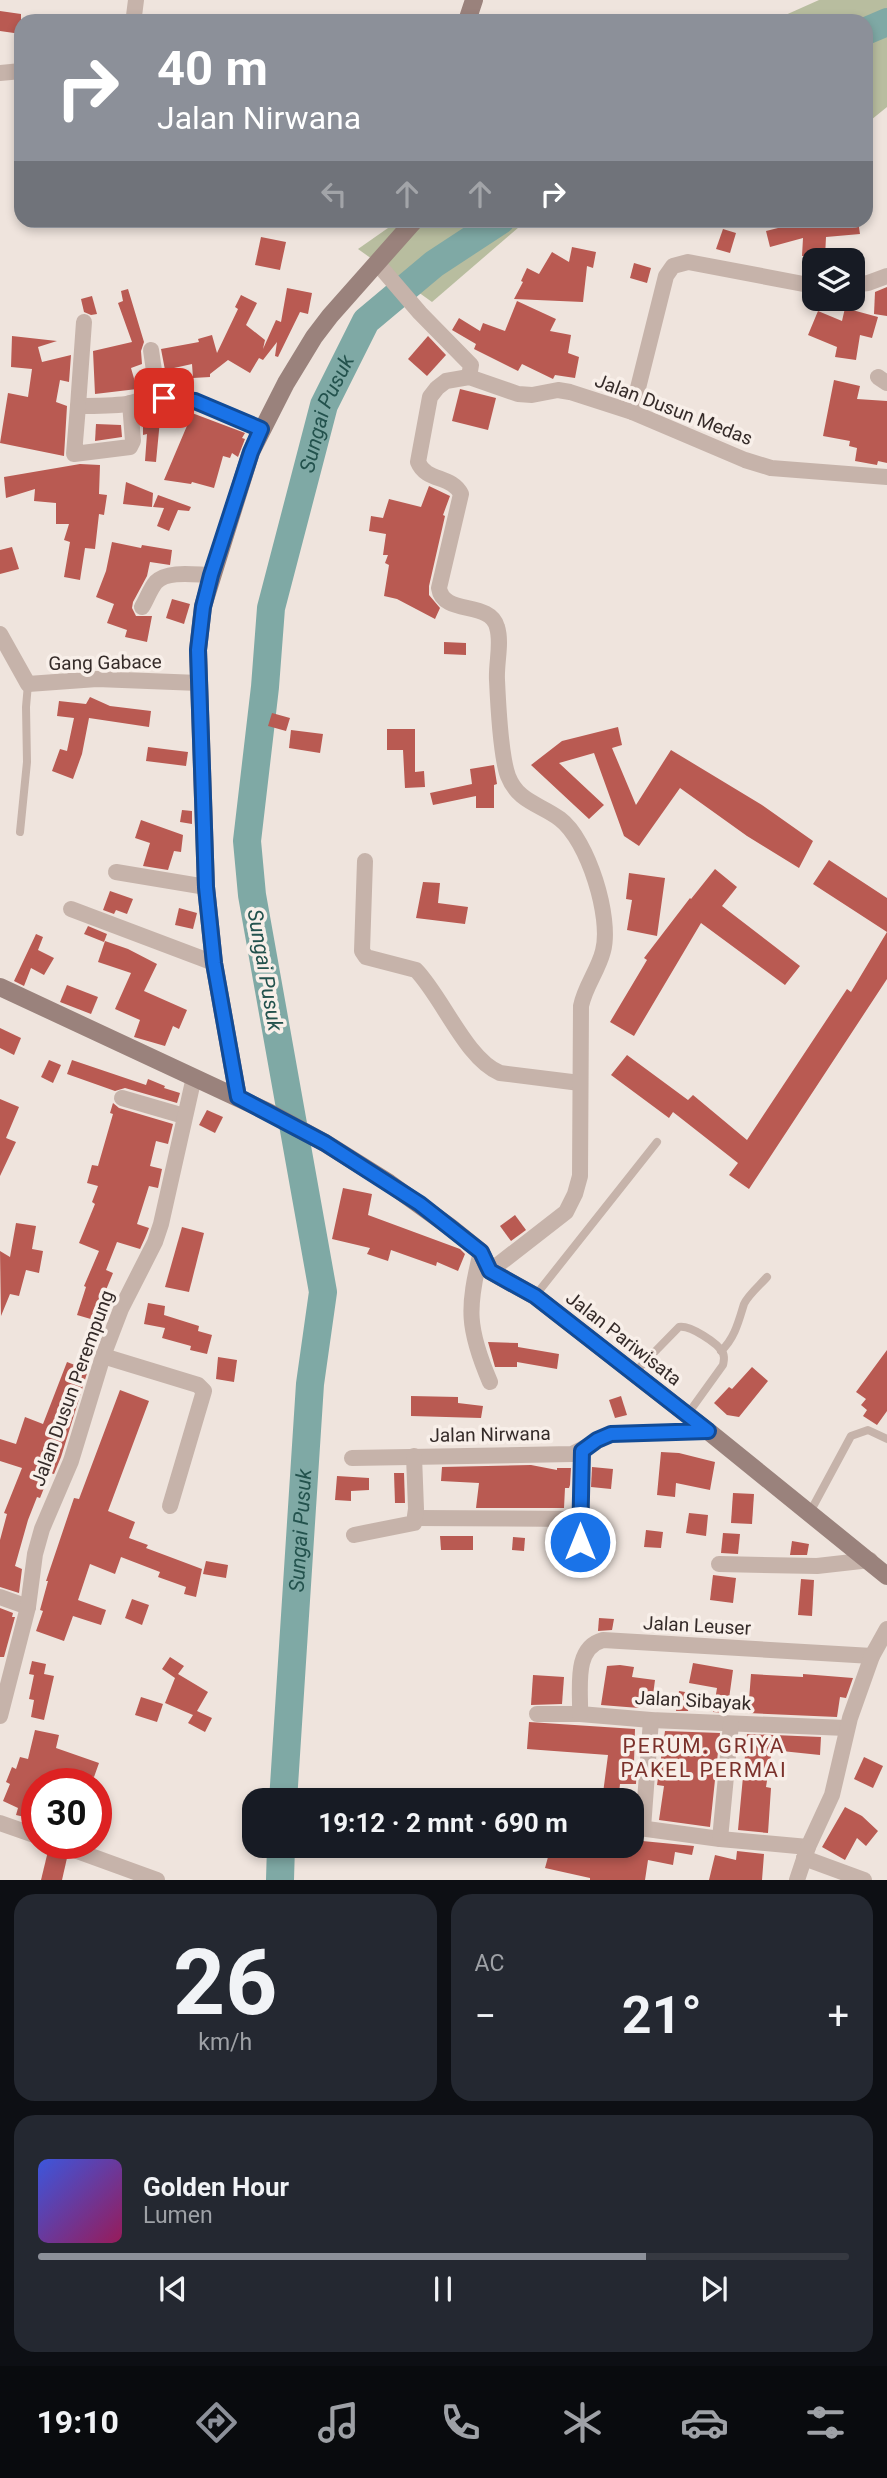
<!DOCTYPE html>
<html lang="id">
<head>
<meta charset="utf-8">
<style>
  body { margin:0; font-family:Roboto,sans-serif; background:#242831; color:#f1f3f6; height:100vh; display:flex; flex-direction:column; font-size:26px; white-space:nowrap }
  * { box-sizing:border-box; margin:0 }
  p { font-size:23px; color:#9ea1a6 }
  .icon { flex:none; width:38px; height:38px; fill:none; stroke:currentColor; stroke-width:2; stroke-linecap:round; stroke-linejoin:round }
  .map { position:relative; height:1880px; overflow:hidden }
  .drawer { display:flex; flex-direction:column; gap:14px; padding:14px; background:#0d0f14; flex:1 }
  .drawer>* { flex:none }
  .top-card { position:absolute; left:14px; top:14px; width:859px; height:214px; border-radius:21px; box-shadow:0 4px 10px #0003; background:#8c9099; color:#fff; overflow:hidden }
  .buttons { position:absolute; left:802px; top:248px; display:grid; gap:14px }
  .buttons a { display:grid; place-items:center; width:63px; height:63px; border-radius:14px; background:#171b24; box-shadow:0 4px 10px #0003; font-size:35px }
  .speed { position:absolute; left:21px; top:1768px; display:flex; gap:14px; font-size:35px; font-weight:700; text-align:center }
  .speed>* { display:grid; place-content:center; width:91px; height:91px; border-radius:50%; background:#171b24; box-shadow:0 4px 10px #0003; line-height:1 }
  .speed .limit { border:10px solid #d22; background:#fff; color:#111 }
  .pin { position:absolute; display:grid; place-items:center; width:60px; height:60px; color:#fff; margin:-30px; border-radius:14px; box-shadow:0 4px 10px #0006 }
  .me { position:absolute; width:77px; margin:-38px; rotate:0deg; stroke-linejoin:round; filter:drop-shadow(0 0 5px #0008) }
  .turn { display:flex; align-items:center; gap:24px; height:147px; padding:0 28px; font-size:32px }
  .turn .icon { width:91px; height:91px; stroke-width:2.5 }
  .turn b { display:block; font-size:49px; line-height:60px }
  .lanes { display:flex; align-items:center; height:66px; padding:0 28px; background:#0003; justify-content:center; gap:35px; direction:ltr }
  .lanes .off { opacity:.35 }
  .big { font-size:52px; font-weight:700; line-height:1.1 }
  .drawer .tile { flex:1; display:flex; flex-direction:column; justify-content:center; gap:10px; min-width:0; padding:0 24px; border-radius:21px; background:#242831 }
  .drawer .dial { align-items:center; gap:0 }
  .dial b { font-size:91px; line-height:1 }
  .song { display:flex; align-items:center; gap:21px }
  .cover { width:84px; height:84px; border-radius:10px; background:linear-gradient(135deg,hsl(230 70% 55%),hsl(330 70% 35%)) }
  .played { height:7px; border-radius:4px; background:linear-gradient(90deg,#8c9099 75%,#363941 75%) }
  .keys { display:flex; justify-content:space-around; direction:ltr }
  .heat { display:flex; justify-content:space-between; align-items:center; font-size:38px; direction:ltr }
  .drawer .tiles { flex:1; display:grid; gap:14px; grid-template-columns:1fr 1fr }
  .tile:last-child { grid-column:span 2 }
  .trip { position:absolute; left:242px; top:1788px; width:402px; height:70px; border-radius:21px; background:#171b24; box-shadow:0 4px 10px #0003; font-weight:700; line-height:70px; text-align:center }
  .tabs { display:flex; height:112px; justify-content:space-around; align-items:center; background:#090b0e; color:#9ea1a6 }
  .tabs .icon { width:49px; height:49px }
  .tabs .active { color:#8c9099 }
  .tabs b { font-size:32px; color:#f1f3f6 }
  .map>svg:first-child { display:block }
  .green { fill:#b8bd9f }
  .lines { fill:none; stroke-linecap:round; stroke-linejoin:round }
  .river { stroke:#7fa9a5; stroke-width:28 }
  .building { fill:#b95a52 }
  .lane { stroke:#c6b3aa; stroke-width:8 }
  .street { stroke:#c6b3aa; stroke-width:16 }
  .secondary { stroke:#9a827c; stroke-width:18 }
  .route-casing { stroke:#114b97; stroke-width:18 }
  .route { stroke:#1a73e8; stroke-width:12 }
  .labels { text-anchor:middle; stroke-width:7; stroke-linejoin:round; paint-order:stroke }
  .street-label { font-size:19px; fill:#352b29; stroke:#f8efe9 }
  .water-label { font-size:21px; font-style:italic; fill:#23524d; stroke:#f8efe9 }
  .neighbourhood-label { font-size:21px; letter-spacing:2px; fill:#7b312b; stroke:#f8efe9 }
</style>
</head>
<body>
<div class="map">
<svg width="887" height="1880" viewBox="0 0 887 1880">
  <rect width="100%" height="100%" fill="#efe4dd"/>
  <g class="green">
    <path d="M819,0H887V107L866,124V21H772Z"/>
    <path d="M398,221H526L432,302L358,249Z"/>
  </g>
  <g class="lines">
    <g class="river">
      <path d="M866,31L887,22"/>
      <path id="s1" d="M283,1801L310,1384L323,1292L252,895L247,841L265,687L271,608L324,405L366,321L434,264L501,220"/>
      <path d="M280,1880L281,1846"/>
    </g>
  </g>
  <g class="building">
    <path d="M0,11L21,14V34L0,31Z"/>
    <path d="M858,221L860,234L826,237L825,257L802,256L803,238L770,247L766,231L794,224L828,225Z"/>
    <path d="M723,229L736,233L730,253L716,249Z"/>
    <path d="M261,237L286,242L280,270L255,265Z"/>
    <path d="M572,247L596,252L593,268L587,266L583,302L514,299L523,282L521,281L527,268L539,274L552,252L569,262Z"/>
    <path d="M634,263L651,268L647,283L630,278Z"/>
    <path d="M887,287V316L874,314L875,292Z"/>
    <path d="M287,288L312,293L308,314L300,312L278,357L275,356L277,342L263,360L259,358L250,373L228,360L210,374V377L193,378L192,364L165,370L161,349L199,342L198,339L212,335L217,353L238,309L235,307L241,295L257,303L246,325L265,340L263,349L276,320L281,322Z"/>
    <path d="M128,289L144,342L141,351L142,364L131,368L137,389L95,394L93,351L132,342L118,303L123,301L121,291Z"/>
    <path d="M92,296L97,314L91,315L84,312L81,299Z"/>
    <path d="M517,301L556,319L550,331L571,335L568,353L579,357L575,378L555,375L553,379L522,364L518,371L474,349L476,344L452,330L459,318L480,331L483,323L505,331Z"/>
    <path d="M845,308L878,317L872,338L860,335L856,360L835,357L837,347L808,335L818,311L842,321Z"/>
    <path d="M12,336L57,341L38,347L42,362L71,355L69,382L60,380L56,402L67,406L64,456L0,443L8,393L28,397L32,369L11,367Z"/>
    <path d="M428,336L446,355L427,376L408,359Z"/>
    <path d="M834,380L860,386L857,399L887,401V463L878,461L877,465L855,461L857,448L849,446L850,441L823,436Z"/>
    <path d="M460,389L496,398L488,430L452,421Z"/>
    <path d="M159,409L192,413L245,433L242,438L245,439L238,457L232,453L230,458L223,456L214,488L192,482L191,484L164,480L189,421L160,420L156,462L145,461L147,434L143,435V415L159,414Z"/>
    <path d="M96,424L121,425L122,437L95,441Z"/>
    <path d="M80,464L100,465L99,494L107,495L104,515L99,514L95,549L85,548L80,580L64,577L70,542L64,540L69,524H56V503L34,501L35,489L6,498L4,477Z"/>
    <path d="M126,482L153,493L152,507L123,504Z"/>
    <path d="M429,486L450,496L443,515L445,516L429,586V595L440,608L435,619L397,599L384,596L389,565L385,563L388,555H383L386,534L369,531L371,516L383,518L389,499L421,507Z"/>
    <path d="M158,495L191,507L189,511L178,510L169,531L157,526L164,508L153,507Z"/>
    <path d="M112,542L141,548L142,545L172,550L170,565L150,562L147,576L133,602L132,608L136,616H152L147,642L125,637L127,630L107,623L114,604L96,597L106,571Z"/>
    <path d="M12,547L19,569L0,574V550Z"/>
    <path d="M172,599L190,604L184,624L166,618Z"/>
    <path d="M444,642L466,643V655L444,654Z"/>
    <path d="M90,697L110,706L151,711L149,727L89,718L82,754L73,779L52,771L60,749L67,751L74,718L57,716L59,701L86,704Z"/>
    <path d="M272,713L290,718L286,731L268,726Z"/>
    <path d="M618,727L622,745L612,748L636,805L671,750L762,805L813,841L799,868L747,836L680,788L639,846L624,836L594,753L559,763L604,805L589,819L531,765L562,741Z"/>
    <path d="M387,729H415V772L424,771L425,787L405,788L403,750H387Z"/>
    <path d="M291,730L323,734L320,753L289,748Z"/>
    <path d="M148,747L188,752L186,766L146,761Z"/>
    <path d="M494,765L497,784L494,785V808H476V796L433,805L430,793L472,784L470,769Z"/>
    <path d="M182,810L192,811V824L180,822Z"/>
    <path d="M141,820L183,835L181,852L174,851L168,870L143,866L150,843L135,838Z"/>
    <path d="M829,860L887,898V979L749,1189L729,1175L738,1163L673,1112L669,1118L611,1075L627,1055L688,1100L693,1095L747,1140L847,989L851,992L887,932L813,884Z"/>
    <path d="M715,869L737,887L722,906L800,966L785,985L701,923L634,1036L610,1022L647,960L644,958L690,898L691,899Z"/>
    <path d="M629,873L665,878L657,936L627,930L632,900L626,899Z"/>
    <path d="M423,882L440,883L438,903L468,907L465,924L416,918Z"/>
    <path d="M110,891L133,899L127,914L116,910L114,914L103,910Z"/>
    <path d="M179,908L197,913L193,929L175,925Z"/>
    <path d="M88,926L107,934L104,942L84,934Z"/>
    <path d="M36,934L43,937L38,950L54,958L44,975L31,968L24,986L14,981Z"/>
    <path d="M105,941L128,949L157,964L144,991L187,1010L179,1029L173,1026L165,1046L134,1037L140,1020L115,1009L131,973L98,962Z"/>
    <path d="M67,985L98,997L91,1014L60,1002Z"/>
    <path d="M0,1028L21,1038L14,1055L0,1048Z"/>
    <path d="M49,1060L61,1065L53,1083L41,1077Z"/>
    <path d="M72,1060L146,1085L148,1079L165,1086L164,1088L180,1093L177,1103L125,1088L115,1091L67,1074Z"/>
    <path d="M0,1099L19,1107L6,1138L16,1142L0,1176Z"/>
    <path d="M113,1103L119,1108L173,1124L168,1144L156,1141L150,1166L162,1169L158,1188L149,1186L137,1224L149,1228L145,1238L140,1249L117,1242L106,1270L113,1273L101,1302L107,1304L101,1322L77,1315L86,1287L84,1286L99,1251L79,1243L95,1204L92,1202L98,1186L87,1183L92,1165L98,1166L113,1114L110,1113Z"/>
    <path d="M207,1110L223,1117L215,1133L199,1125Z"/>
    <path d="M343,1188L372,1194L368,1215L460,1249L465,1254L458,1271L437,1262L436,1266L391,1250L388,1261L367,1254L370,1248L332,1239Z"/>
    <path d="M515,1215L526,1230L511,1241L500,1226Z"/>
    <path d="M16,1223L36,1226L32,1249L43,1251L39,1273L26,1270L19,1296L10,1294L1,1316L0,1251L10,1257Z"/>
    <path d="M182,1227L204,1233L189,1292L165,1287Z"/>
    <path d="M148,1303L165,1306L164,1315L199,1326L198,1331L212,1335L207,1354L190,1350L191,1346L162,1338L165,1328L144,1324Z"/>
    <path d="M488,1342L518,1343V1347L559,1354L557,1369L517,1362V1367H495Z"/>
    <path d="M887,1350V1411L877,1425L863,1416L867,1410L861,1405L866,1399L856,1392Z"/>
    <path d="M218,1357L237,1360L234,1382L216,1379Z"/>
    <path d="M67,1362L88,1370L61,1457L54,1474L50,1473L40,1498L37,1497L28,1520L15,1566L22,1569L19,1593L0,1587V1540L7,1514L4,1513L22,1468L0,1461V1439L16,1444L25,1417L43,1424Z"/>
    <path d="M752,1367L768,1381L739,1417L727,1415L714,1403L729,1387L732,1389Z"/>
    <path d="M120,1390L149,1401L108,1511L135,1522L129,1538L148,1545L146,1548L202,1569L196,1597L184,1594L186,1587L158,1577L160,1572L121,1557L115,1574L90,1564L78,1600L106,1610L101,1625L73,1616L64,1641L36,1631L43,1611L40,1610L48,1581H46L74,1498L79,1499Z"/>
    <path d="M411,1396L458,1397V1403L483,1406L481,1418L411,1416Z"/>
    <path d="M621,1396L627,1415L615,1418L609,1400Z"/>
    <path d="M661,1452L679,1453L715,1462L710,1490L676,1483L675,1497L657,1495Z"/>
    <path d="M531,1465L557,1470V1468H571L570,1485L569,1488H565L564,1508H476L479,1483L441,1481L442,1467Z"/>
    <path d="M592,1467L613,1469L611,1489L591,1487Z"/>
    <path d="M394,1473H404L405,1503H395Z"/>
    <path d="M337,1476L369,1478V1490L351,1491V1501L335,1500Z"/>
    <path d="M733,1493L754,1494L752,1524L731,1523Z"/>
    <path d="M689,1513L708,1515L706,1536L686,1533Z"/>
    <path d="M646,1530L663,1532L661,1548L644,1547Z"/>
    <path d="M723,1533L740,1534L738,1554L721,1553Z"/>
    <path d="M440,1536H473V1550H441Z"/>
    <path d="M513,1537L525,1538L524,1551L512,1550Z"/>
    <path d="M792,1541L809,1544L807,1555H790Z"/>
    <path d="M206,1561L228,1565L226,1578L203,1574Z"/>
    <path d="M713,1575L736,1578L733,1603L710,1600Z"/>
    <path d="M801,1579L814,1580L812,1616L798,1615Z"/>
    <path d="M132,1599L149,1605L142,1625L125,1618Z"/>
    <path d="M0,1608L13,1613L12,1617H15L4,1657H0Z"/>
    <path d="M599,1618L614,1619L612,1630L598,1631Z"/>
    <path d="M170,1657L184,1666L178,1674L208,1692L197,1711L212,1718L205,1732L188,1723L193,1715L165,1703L175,1678L162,1669Z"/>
    <path d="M32,1661L46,1664L44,1674L54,1676L44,1720L31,1717L34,1700L29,1699L34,1675L29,1674Z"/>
    <path d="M693,1663L733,1670L727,1713L713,1712L717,1688L689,1683Z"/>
    <path d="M620,1665L634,1667L632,1677L655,1680L653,1695L640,1693L639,1708L601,1705L607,1666Z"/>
    <path d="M751,1674L803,1677V1674L853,1678L846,1698L840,1697L837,1717L748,1713Z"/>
    <path d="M533,1675L564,1677L562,1704L531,1705Z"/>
    <path d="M679,1691L691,1693L688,1711H676Z"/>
    <path d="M141,1697L163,1704L157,1722L135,1715Z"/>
    <path d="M529,1722L635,1729L634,1763H637L636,1784H620L618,1801H602L608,1755L527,1749Z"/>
    <path d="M35,1730L59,1735L56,1748L99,1763L94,1777L88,1775L87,1783H37V1820L16,1815L18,1808L3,1801L10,1784L6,1782L12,1767L16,1769L20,1757L28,1759Z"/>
    <path d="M665,1731L720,1733L710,1827L659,1820L664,1786L657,1785Z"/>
    <path d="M747,1734L821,1737L820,1755L772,1750L766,1787L771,1788L768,1833L738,1830Z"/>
    <path d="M864,1757L883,1766L873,1788L854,1779Z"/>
    <path d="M845,1807L862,1816L878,1831L866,1846L857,1838L845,1860L822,1847Z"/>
    <path d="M632,1840L694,1846L692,1855L675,1852L673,1865L648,1860L645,1880H590V1878L545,1868L551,1846H632Z"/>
    <path d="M48,1851L67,1858L62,1880H41Z"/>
    <path d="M737,1851L764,1854L762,1880H709L715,1855L736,1860Z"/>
  </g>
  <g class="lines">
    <g class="lane">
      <path d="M20,832L27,762L26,707L28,684"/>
      <path d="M535,1296L657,1142"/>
      <path d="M721,1351C735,1338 739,1320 744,1304C748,1295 760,1285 767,1277"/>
      <path d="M634,1373L679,1327C690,1325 718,1343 723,1353C725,1358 724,1360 723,1365L687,1415"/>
      <path d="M809,1514L851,1436L868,1430L887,1439"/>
    </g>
    <g class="street">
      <path d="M134,16L136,0"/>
      <path d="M0,73L21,71"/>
      <path d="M377,263L420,313L471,365L469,377"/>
      <path d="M852,285L868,283L887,276"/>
      <path d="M84,322L78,406C94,406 111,406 127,404C136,402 144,398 153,398C192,396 226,413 261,429"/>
      <path d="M151,350L158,398"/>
      <path d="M878,377L887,383"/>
      <path d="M78,406L74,454L130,447L133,441L130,403"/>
      <path d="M632,412L666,276L673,266L688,262L814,286"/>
      <path d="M142,607C147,599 150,589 156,582C168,570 196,575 211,575"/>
      <path d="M0,634L28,684L97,679L199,683"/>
      <path d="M365,861L362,951L366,957L416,970C443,998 466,1059 500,1073L580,1083"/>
      <path d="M116,872L206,887"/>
      <path d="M71,909L214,963"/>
      <path d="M122,1098L184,1116"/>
      <path d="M481,1252C467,1308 467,1328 490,1382"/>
      <path d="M490,1271L566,1212L575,1194L580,1176L581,1006C585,986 598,971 603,951C612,918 588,840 560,819C540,804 518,802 508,776C501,757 498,702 497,680C496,663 502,643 497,627C490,600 443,616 439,588L461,494C452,475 426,482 418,462L430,397L437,388L446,381L469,377L518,394L532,395L558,390L570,392L632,412L745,460L771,468L887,477"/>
      <path d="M103,1356L198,1385L204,1391L170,1506"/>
      <path d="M352,1458L572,1454L611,1434L708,1431"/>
      <path d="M416,1518L580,1519L582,1451"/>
      <path d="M354,1535L414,1523L416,1509L414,1456"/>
      <path d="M580,1542V1519"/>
      <path d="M719,1564L817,1566L870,1560"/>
      <path d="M0,1597L28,1607"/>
      <path d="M537,1714H580L651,1720L846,1728"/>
      <path d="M580,1714C581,1689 573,1648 603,1640L872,1656"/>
      <path d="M0,1716L28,1607L35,1554L42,1529L71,1461L103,1356L121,1309L155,1242L161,1224L194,1077"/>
      <path d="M0,1823L37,1836"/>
      <path d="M632,1827L720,1839L808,1847"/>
      <path d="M643,1828L651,1720"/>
      <path d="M720,1839L731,1724"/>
      <path d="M55,1843L157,1880"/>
      <path d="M804,1858L864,1880"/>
      <path d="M797,1880L808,1847L832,1795L850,1718L872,1656L887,1629"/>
    </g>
    <g class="secondary">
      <path d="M467,21L474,0"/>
      <path d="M0,987L268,1112L325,1143L389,1183L450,1227L481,1252L490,1271L535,1296L708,1431L887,1576"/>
      <path d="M238,1097L214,963L206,887L198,650L203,606L251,452L286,383L314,337L330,316L415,220"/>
    </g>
  </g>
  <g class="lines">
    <g class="route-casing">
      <path id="route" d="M164,398L195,401L261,429L251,452L211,575L203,607L198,650L206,887L214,963L238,1097L325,1143L420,1204L481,1252L490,1271L535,1296L708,1431L611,1434L597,1440L582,1451L580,1542"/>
    </g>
    <use href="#route" class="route"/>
  </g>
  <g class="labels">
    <g class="street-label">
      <text transform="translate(674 409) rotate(21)" y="7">Jalan Dusun Medas</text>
      <text transform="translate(105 662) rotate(-1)" y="7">Gang Gabace</text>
      <text transform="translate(624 1338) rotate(38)" y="7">Jalan Pariwisata</text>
      <text transform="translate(72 1388) rotate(-70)" y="7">Jalan Dusun Perempung</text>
      <text transform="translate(490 1434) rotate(-1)" y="7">Jalan Nirwana</text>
      <text transform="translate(697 1625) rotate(3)" y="7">Jalan Leuser</text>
      <text transform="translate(693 1700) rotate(3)" y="7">Jalan Sibayak</text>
    </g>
    <g class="water-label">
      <text dy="7" stroke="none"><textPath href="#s1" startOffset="1405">Sungai Pusuk</textPath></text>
      <text transform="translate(265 970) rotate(80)" y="7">Sungai Pusuk</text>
      <text dy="7" stroke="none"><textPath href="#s1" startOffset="271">Sungai Pusuk</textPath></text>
    </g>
    <g class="neighbourhood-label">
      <text x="704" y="1753">PERUM. GRIYA<tspan x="704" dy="24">PAKEL PERMAI</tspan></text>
    </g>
  </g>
</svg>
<div class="buttons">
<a><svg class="icon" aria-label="layers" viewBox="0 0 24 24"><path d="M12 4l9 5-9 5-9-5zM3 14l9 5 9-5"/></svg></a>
</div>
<div class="speed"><div class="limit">30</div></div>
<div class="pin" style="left:164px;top:398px;background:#d93025"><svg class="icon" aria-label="arrive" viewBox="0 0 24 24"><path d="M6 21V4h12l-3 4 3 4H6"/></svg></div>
<svg class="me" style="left:580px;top:1542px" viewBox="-20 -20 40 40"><circle r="17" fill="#1a73e8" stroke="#fff" stroke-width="3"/><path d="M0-11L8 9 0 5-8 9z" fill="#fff"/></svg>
<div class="trip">19:12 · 2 mnt · 690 m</div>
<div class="top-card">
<div class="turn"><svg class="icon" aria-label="right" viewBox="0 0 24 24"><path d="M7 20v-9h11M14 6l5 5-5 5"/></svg><div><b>40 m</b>Jalan Nirwana</div></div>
<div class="lanes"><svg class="icon off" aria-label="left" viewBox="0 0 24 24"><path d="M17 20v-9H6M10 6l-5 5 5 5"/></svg><svg class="icon off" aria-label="ahead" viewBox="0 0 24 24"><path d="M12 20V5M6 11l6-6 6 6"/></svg><svg class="icon off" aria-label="ahead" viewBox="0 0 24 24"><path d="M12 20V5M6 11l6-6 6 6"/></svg><svg class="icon" aria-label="right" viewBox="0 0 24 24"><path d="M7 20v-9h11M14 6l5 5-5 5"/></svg></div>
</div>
</div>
<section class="drawer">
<div class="tiles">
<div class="tile dial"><b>26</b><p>km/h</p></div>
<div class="tile"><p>AC</p>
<div class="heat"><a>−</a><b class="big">21°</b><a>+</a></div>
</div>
<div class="tile">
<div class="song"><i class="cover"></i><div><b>Golden Hour</b><p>Lumen</p></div></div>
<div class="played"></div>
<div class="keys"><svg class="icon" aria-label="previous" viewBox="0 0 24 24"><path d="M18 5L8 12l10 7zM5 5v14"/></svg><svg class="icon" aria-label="pause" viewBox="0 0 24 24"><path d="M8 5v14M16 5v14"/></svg><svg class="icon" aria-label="next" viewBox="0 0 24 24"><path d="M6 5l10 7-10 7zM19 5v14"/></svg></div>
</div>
</div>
</section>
<nav class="tabs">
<b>19:10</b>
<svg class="icon active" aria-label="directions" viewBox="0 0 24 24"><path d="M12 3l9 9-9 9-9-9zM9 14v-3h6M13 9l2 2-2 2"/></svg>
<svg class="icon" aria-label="music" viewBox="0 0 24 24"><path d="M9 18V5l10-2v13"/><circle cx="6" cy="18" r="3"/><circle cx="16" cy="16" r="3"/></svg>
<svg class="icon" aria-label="phone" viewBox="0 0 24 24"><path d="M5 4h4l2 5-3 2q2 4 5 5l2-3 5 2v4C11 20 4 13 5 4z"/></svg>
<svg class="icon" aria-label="climate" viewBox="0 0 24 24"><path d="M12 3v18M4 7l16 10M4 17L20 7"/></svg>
<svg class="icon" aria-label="car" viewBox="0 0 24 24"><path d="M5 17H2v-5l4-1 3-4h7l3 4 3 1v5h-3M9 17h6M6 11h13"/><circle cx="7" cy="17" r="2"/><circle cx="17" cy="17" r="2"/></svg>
<svg class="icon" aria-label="filters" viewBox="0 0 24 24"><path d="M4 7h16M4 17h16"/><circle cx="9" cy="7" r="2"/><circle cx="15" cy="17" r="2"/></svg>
</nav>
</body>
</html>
